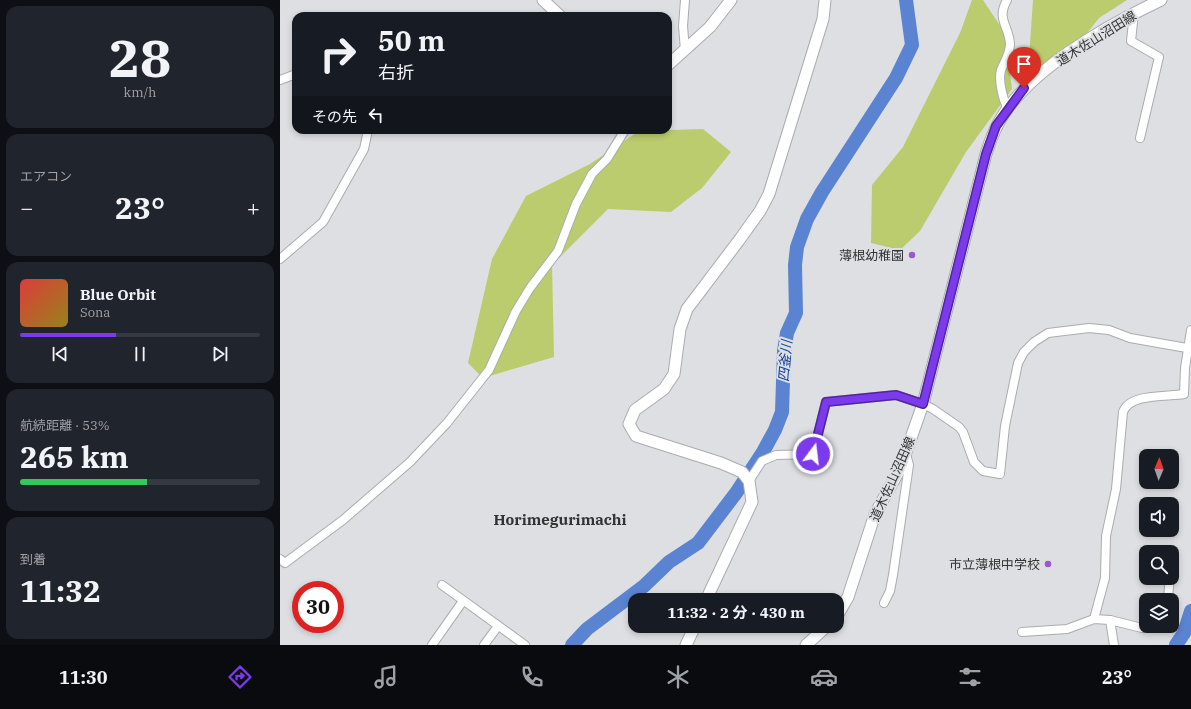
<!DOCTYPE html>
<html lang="ja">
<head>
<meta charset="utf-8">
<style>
  body { margin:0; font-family:"IBM Plex Serif","Noto Sans JP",serif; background:#20242c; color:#f1f3f6; height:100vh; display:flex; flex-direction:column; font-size:15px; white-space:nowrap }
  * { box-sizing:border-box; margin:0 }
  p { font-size:13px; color:#9ea1a6 }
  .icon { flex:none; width:22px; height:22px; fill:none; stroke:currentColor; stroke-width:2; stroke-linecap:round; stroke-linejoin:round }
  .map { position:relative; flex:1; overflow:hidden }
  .panel { display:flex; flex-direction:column; gap:6px; padding:6px; background:#0d0f14; width:280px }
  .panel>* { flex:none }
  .hud { position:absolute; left:12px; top:12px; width:380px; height:122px; border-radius:12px; box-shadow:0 2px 6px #0003; background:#171b24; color:#f1f3f6; overflow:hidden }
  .needle { width:26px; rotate:2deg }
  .tools { position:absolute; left:859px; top:449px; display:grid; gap:8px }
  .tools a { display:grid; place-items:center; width:40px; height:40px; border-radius:8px; background:#171b24; box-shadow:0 2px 6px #0003; font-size:20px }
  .speed { position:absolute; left:12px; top:581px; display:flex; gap:8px; font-size:20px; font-weight:700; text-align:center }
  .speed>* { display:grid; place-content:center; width:52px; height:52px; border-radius:50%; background:#171b24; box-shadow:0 2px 6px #0003; line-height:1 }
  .speed .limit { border:6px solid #d22; background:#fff; color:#111 }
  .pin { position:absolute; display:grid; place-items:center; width:34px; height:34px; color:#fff; margin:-41px -17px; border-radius:50% 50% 50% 0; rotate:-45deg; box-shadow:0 0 4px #0007 }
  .pin .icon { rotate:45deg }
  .me { position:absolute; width:44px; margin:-22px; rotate:15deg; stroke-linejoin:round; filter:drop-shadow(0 0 3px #0008) }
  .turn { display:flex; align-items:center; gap:14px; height:84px; padding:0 20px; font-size:18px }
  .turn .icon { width:52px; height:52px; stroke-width:2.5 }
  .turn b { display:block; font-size:28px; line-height:34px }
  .then { display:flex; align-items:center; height:38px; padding:0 20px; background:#0003; gap:8px; font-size:15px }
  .big { font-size:30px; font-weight:700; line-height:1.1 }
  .panel .widget { flex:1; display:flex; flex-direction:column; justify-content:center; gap:6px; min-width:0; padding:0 14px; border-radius:12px; background:#20242c }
  .panel .dial { align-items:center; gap:0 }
  .dial b { font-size:52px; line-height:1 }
  .song { display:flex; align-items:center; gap:12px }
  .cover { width:48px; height:48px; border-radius:6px; background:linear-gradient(135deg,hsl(0 70% 55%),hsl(50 70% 35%)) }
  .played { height:4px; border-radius:2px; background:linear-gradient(90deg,#7c3aed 40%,#363941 40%) }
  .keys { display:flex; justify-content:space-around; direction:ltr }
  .heat { display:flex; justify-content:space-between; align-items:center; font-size:22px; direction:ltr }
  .charge { height:6px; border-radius:3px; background:linear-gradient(90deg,#34c759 53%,#363941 0) }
  .trip { position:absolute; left:348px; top:593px; width:216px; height:40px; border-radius:12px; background:#171b24; box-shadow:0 2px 6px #0003; font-weight:700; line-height:40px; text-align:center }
  .dock { display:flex; height:64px; justify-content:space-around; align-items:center; background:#090b0e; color:#9ea1a6 }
  .dock .icon { width:28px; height:28px }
  .dock .on { color:#7c3aed }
  .dock b { font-size:18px; color:#f1f3f6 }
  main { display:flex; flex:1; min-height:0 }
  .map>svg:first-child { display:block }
  .green { fill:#bacc6d }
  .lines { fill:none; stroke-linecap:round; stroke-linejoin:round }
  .river { stroke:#5a83d2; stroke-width:14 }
  .street-casing { stroke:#aaacaf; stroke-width:10 }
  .secondary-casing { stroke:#aaacaf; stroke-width:13 }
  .street { stroke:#fff; stroke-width:8 }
  .secondary { stroke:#fff; stroke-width:11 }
  .route-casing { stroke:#51269a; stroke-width:10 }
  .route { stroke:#7c3aed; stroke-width:7 }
  .poi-dot { fill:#9d57cb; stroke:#dddfe2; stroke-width:1.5 }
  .labels { text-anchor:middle; stroke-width:4; stroke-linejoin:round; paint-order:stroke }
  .street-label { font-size:13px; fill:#323334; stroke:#dddfe2 }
  .poi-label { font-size:13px; fill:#323334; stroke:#dddfe2; text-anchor:end }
  .water-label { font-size:14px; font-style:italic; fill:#14419e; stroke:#dddfe2 }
  .quarter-label { font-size:15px; font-weight:bold; fill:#323334; stroke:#dddfe2 }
</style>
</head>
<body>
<main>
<section class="panel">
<div class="widget dial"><b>28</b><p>km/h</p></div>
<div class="widget"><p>エアコン</p>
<div class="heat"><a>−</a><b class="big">23°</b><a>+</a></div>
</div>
<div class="widget">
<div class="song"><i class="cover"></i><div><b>Blue Orbit</b><p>Sona</p></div></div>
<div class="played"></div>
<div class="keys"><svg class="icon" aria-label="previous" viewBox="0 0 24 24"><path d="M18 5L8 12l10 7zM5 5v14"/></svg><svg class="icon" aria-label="pause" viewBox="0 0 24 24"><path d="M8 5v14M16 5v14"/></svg><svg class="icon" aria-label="next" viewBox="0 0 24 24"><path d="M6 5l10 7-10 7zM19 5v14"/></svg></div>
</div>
<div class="widget"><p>航続距離 · 53%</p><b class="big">265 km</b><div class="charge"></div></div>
<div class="widget"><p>到着</p><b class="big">11:32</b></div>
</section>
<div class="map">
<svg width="911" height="645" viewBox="0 0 911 645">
  <rect width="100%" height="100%" fill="#dddfe2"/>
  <g class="green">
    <path d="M692,0H703L725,33L732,89L686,152L640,231L620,250L591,243L592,185L623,147L680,33Z"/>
    <path d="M753,0H847L819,18L796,47L747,87Z"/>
    <path d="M423,129L451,152L422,188L391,212L328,209L272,265L274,357L203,378L188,363L212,259L246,196L310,164L359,131Z"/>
  </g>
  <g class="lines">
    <g class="river">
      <path d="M292,645L307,629L364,586L389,562L418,543L456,493L483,452L495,430L502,412L504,351L507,333L516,313L515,265L517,247L527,219L542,192L616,78L632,45L626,0"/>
      <path d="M896,645L904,633L911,611"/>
    </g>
    <g class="street-casing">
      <g id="street">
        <path d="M727,0C716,20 729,25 730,44C730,54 725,60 721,70C718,80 723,100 728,109"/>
        <path d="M854,13L851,41L879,57L860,138"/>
        <path d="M405,50L403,26L405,0"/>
        <path d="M0,80L16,74"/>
        <path d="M0,259L43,222L84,149L88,130"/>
        <path d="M469,481L482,461L496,455L533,454L546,402L616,395L643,404L653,409L679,427L683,432L694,462L703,471L720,474L725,426L738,363L744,352L754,342L768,333L809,328L829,330L850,338L907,348"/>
        <path d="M0,559L5,563L63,520L130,462L167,423L209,370L236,311L250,288L278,251L296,204L312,174L327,159L345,130"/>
        <path d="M162,585L245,645"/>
        <path d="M888,600L889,586"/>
        <path d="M604,603L610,591L613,575L629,465L626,454"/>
        <path d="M814,619L825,578L826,536L836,489L843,412C850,393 887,397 904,394L905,368L911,330"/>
        <path d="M830,620L834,645"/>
        <path d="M742,632L787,629L814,619L830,620L862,628L878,626"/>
        <path d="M152,645L183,601"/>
        <path d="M204,645L218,626"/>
      </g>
    </g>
    <g class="secondary-casing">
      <g id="secondary">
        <path d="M263,0L280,16"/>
        <path d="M388,65L430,27L451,0"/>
        <path d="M426,600L472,502L469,481L462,472L441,463L356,436L349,424L355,410L384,389L394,374L400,329L407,309L460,239L480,211L489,194L543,19L545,0"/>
        <path d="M557,616L568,597L595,514L620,469L643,404L706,154C709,145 712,135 717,126C743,72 828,25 881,0"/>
        <path d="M406,645L415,626"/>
        <path d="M526,645L547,626"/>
      </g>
    </g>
    <use href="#street" class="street"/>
    <use href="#secondary" class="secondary"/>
  </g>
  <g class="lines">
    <g class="route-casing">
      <path id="route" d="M533,454L546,402L616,395L643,404L706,154L716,126L744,88"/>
    </g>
    <use href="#route" class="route"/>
  </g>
  <g class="poi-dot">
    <circle cx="632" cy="255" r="4"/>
    <circle cx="768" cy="564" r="4"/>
  </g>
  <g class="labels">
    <g class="street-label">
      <text transform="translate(816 38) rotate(-32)" y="5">道木佐山沼田線</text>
      <text transform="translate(612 479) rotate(-66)" y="5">道木佐山沼田線</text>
    </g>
    <g class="poi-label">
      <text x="624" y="260">薄根幼稚園</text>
      <text x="760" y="569">市立薄根中学校</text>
    </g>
    <g class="water-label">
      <text transform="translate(505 361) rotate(-85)" y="5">四釜川</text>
    </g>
    <g class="quarter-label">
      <text x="280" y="525">Horimegurimachi</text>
    </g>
  </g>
</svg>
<div class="tools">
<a><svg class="needle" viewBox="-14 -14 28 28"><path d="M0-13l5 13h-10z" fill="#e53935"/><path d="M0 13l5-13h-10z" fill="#9ea1a6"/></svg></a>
<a><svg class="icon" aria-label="sound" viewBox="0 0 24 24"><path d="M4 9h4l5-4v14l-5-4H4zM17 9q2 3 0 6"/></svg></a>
<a><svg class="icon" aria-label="search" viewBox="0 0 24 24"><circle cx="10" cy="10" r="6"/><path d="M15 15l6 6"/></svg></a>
<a><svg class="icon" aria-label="layers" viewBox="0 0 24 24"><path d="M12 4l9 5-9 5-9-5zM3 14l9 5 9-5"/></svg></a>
</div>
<div class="speed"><div class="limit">30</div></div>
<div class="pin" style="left:744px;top:88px;background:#d93025"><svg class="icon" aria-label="arrive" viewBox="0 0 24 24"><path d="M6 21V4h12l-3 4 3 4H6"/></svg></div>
<svg class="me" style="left:533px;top:454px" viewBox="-20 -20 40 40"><circle r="17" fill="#7c3aed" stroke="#fff" stroke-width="3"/><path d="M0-11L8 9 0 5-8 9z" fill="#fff"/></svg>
<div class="trip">11:32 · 2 分 · 430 m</div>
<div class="hud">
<div class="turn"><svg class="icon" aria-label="right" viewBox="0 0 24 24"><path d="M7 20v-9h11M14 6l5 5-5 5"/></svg><div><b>50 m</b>右折</div></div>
<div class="then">その先<svg class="icon" aria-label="left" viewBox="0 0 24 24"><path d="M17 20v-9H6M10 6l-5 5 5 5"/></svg></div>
</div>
</div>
</main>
<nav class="dock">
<b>11:30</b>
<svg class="icon on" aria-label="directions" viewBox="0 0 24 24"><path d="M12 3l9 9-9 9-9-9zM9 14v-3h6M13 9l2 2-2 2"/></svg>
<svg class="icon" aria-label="music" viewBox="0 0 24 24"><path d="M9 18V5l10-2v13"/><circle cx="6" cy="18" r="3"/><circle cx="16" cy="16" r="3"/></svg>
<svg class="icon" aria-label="phone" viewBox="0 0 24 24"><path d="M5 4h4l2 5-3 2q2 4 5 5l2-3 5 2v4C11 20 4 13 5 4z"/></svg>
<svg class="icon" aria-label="climate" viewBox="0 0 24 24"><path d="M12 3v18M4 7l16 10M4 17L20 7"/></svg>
<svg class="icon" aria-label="car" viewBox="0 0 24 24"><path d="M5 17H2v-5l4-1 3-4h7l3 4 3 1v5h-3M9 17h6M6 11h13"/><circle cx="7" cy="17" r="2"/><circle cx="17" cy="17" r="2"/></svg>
<svg class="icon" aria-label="filters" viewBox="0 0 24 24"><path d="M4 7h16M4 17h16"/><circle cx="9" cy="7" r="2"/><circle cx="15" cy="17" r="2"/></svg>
<b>23°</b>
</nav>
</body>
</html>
